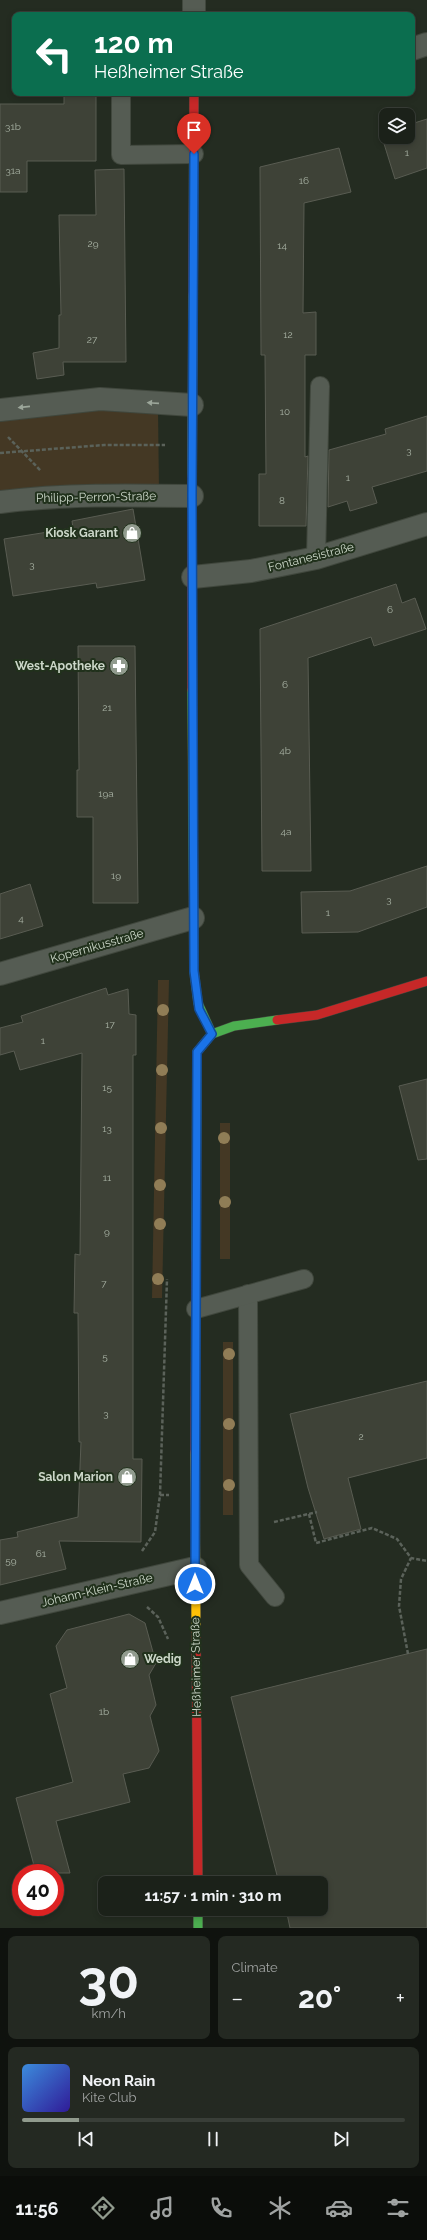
<!DOCTYPE html>
<html lang="en">
<head>
<meta charset="utf-8">
<style>
  body { margin:0; font-family:Raleway,sans-serif; background:#242922; color:#f1f3f6; height:100vh; display:flex; flex-direction:column; font-size:15px; white-space:nowrap }
  * { box-sizing:border-box; margin:0 }
  p { font-size:13px; color:#a0a3a2 }
  .icon { flex:none; width:22px; height:22px; fill:none; stroke:currentColor; stroke-width:2; stroke-linecap:round; stroke-linejoin:round }
  .map { position:relative; height:1928px; overflow:hidden }
  .drawer { display:flex; flex-direction:column; gap:8px; padding:8px; background:#0f120e; flex:1 }
  .drawer>* { flex:none }
  .hud { position:absolute; left:12px; top:12px; width:403px; height:84px; border-radius:8px; box-shadow:0 2px 6px #0003,0 0 0 1px #393e38; background:#0b6e4f; color:#fff; overflow:hidden }
  .tools { position:absolute; left:379px; top:108px; display:grid; gap:8px }
  .tools a { display:grid; place-items:center; width:36px; height:36px; border-radius:8px; background:#1b2119; box-shadow:0 2px 6px #0003,0 0 0 1px #393e38; font-size:20px }
  .speed { position:absolute; left:12px; top:1864px; display:flex; gap:8px; font-size:20px; font-weight:700; text-align:center }
  .speed>* { display:grid; place-content:center; width:52px; height:52px; border-radius:50%; background:#1b2119; box-shadow:0 2px 6px #0003,0 0 0 1px #393e38; line-height:1 }
  .speed .limit { border:6px solid #d22; background:#fff; color:#111 }
  .pin { position:absolute; display:grid; place-items:center; width:34px; height:34px; color:#fff; margin:-41px -17px; border-radius:50% 50% 50% 0; rotate:-45deg; box-shadow:0 0 4px #0007 }
  .pin .icon { rotate:45deg }
  .me { position:absolute; width:44px; margin:-22px; rotate:0deg; stroke-linejoin:round; filter:drop-shadow(0 0 3px #0008) }
  .turn { display:flex; align-items:center; gap:14px; height:84px; padding:0 16px; font-size:18px }
  .turn .icon { width:52px; height:52px; stroke-width:2.5 }
  .turn b { display:block; font-size:28px; line-height:34px }
  .big { font-size:30px; font-weight:700; line-height:1.1 }
  .drawer .widget { flex:1; display:flex; flex-direction:column; justify-content:center; gap:6px; min-width:0; padding:0 14px; border-radius:8px; background:#242922 }
  .drawer .dial { align-items:center; gap:0 }
  .dial b { font-size:52px; line-height:1 }
  .song { display:flex; align-items:center; gap:12px }
  .cover { width:48px; height:48px; border-radius:6px; background:linear-gradient(135deg,hsl(210 70% 55%),hsl(250 70% 35%)) }
  .played { height:4px; border-radius:2px; background:linear-gradient(90deg,#919b8e 15%,#393e38 15%) }
  .keys { display:flex; justify-content:space-around; direction:ltr }
  .heat { display:flex; justify-content:space-between; align-items:center; font-size:22px; direction:ltr }
  .drawer .tiles { flex:1; display:grid; gap:8px; grid-template-columns:1fr 1fr }
  .widget:last-child { grid-column:span 2 }
  .trip { position:absolute; left:98px; top:1876px; width:230px; height:40px; border-radius:8px; background:#1b2119; box-shadow:0 2px 6px #0003,0 0 0 1px #393e38; font-weight:700; line-height:40px; text-align:center }
  .tab-bar { display:flex; height:64px; justify-content:space-around; align-items:center; background:#0b0d0a; color:#a0a3a2 }
  .tab-bar .icon { width:28px; height:28px }
  .tab-bar .current { color:#919b8e }
  .tab-bar b { font-size:18px; color:#f1f3f6 }
  .map>svg:first-child { display:block }
  .green { fill:#443824 }
  .building { fill:#3e4237; stroke:#595c52 }
  .lines { fill:none; stroke-linecap:round; stroke-linejoin:round }
  .lane-casing { stroke:#40473d; stroke-width:20 }
  .street-casing { stroke:#40473d; stroke-width:24 }
  .fast-casing { stroke:#40473d; stroke-width:10 }
  .slow-casing { stroke:#40473d; stroke-width:10 }
  .jam-casing { stroke:#40473d; stroke-width:10 }
  .path { stroke:#5b625a; stroke-width:2.5; stroke-dasharray:4 2; stroke-linecap:butt }
  .lane { stroke:#555c53; stroke-width:18 }
  .street { stroke:#555c53; stroke-width:22 }
  .fast { stroke:#4caf50; stroke-width:9 }
  .slow { stroke:#ffc107; stroke-width:9 }
  .jam { stroke:#c62828; stroke-width:9 }
  .tree { fill:#907d56 }
  .oneway { fill:#9ca69a }
  .route-casing { stroke:#114b97; stroke-width:10 }
  .route { stroke:#1a73e8; stroke-width:7 }
  .labels { text-anchor:middle; stroke-width:4; stroke-linejoin:round; paint-order:stroke }
  .number-label { font-size:10px; fill:#a8b2a4 }
  .street-label { font-size:12px; fill:#ccd7c9; stroke:#21311c }
  .poi-label { font-size:12px; font-weight:bold; fill:#ccd7c9; stroke:#21311c; text-anchor:end }
</style>
</head>
<body>
<div class="map">
<svg width="427" height="1928" viewBox="0 0 427 1928">
  <rect width="100%" height="100%" fill="#242c21"/>
  <g class="green">
    <path d="M101,408L158,409L159,492L0,497V418Z"/>
    <path d="M158,980H169L162,1298H152Z"/>
    <rect x="220" y="1123" width="10" height="136"/>
    <rect x="223" y="1342" width="10" height="173"/>
  </g>
  <g class="building">
    <path d="M64,93H96V161H27V192H0V104H64Z"/>
    <path d="M427,119V168L395,179L381,134L386,132V137H408V125Z"/>
    <path d="M339,148L351,192L304,203L303,313L316,312V355H305V457L308,456L306,526H259V474H266L265,355H261L260,167Z"/>
    <path d="M124,169L126,362H63L64,375L37,379L33,353L59,348V315H61L59,215H96L95,170Z"/>
    <path d="M427,416V471L372,487L377,503L350,511L347,501L328,507L329,450L386,434L385,429Z"/>
    <path d="M133,509L145,580L97,588L96,583L13,596L4,539L73,528L72,521Z"/>
    <path d="M396,584L402,603L415,598L426,629L374,646L371,637L308,658L311,871H262L260,629Z"/>
    <path d="M78,646H135L138,903H93V817H77V770H79Z"/>
    <path d="M427,866V907L358,932L302,933L301,892L350,891Z"/>
    <path d="M30,884L43,926L0,939V894Z"/>
    <path d="M106,988L108,995L128,989L129,1014L136,1015V1055H133V1459H142L141,1542L59,1541L66,1569L0,1585V1540L18,1537L17,1532L78,1517L81,1442H79L78,1313H74L75,1254L80,1255L82,1053L20,1070L14,1051L0,1055V1028L23,1022L21,1016Z"/>
    <path d="M427,1079V1159L418,1160L399,1086Z"/>
    <path d="M427,1381V1458L348,1478L361,1529L324,1539L308,1488L290,1414Z"/>
    <path d="M129,1614L145,1623L156,1663L149,1675L156,1705L150,1716L159,1751L149,1768L123,1774L130,1802L56,1821L70,1873H36L16,1798L73,1782L50,1694L67,1688L56,1646L67,1630Z"/>
    <path d="M427,1649V1928H290L286,1909H321V1883H279L231,1697Z"/>
  </g>
  <g class="lines">
    <g class="lane-casing">
      <g id="lane">
        <path d="M121,93V155L194,154"/>
        <path d="M316,558L320,386"/>
        <path d="M248,1294L249,1565L275,1597"/>
        <path d="M196,1309L304,1279"/>
      </g>
    </g>
    <g class="street-casing">
      <g id="street">
        <path d="M194,0V15"/>
        <path d="M412,49L427,44"/>
        <path d="M0,410L100,399L192,405"/>
        <path d="M0,502C63,494 128,495 192,496"/>
        <path d="M193,577L251,571L316,558L427,524"/>
        <path d="M0,974L193,918"/>
        <path d="M0,1613L195,1568"/>
      </g>
    </g>
    <g class="fast-casing">
      <g id="fast">
        <path d="M192,690L194,971L198,1003L212,1034"/>
        <path d="M196,1260L197,1052L212,1034L234,1026L277,1020"/>
        <path d="M198,1909V1928"/>
      </g>
    </g>
    <g class="slow-casing">
      <g id="slow">
        <path d="M192,476L193,294"/>
        <path d="M195,1452L196,1631"/>
      </g>
    </g>
    <g class="jam-casing">
      <g id="jam">
        <path d="M193,294L194,93"/>
        <path d="M192,476V690"/>
        <path d="M277,1020L317,1015L427,981"/>
        <path d="M195,1452L196,1260"/>
        <path d="M196,1631L198,1883"/>
      </g>
    </g>
    <g class="path">
      <path d="M8,437L41,471"/>
      <path d="M0,453L104,445H165"/>
      <path d="M160,1495H169"/>
      <path d="M309,1514L316,1543L372,1528L397,1539L411,1558L427,1561"/>
      <path d="M274,1522L317,1512"/>
      <path d="M142,1551L155,1532L160,1495L167,1279"/>
      <path d="M147,1607L158,1617L168,1639"/>
      <path d="M408,1654L399,1606L401,1579L411,1558"/>
    </g>
    <use href="#lane" class="lane"/>
    <use href="#street" class="street"/>
    <use href="#fast" class="fast"/>
    <use href="#slow" class="slow"/>
    <use href="#jam" class="jam"/>
  </g>
  <g class="tree">
    <circle cx="163" cy="1010" r="6"/>
    <circle cx="162" cy="1070" r="6"/>
    <circle cx="161" cy="1128" r="6"/>
    <circle cx="224" cy="1138" r="6"/>
    <circle cx="160" cy="1185" r="6"/>
    <circle cx="225" cy="1202" r="6"/>
    <circle cx="160" cy="1224" r="6"/>
    <circle cx="158" cy="1279" r="6"/>
    <circle cx="229" cy="1354" r="6"/>
    <circle cx="229" cy="1424" r="6"/>
    <circle cx="229" cy="1485" r="6"/>
  </g>
  <defs><path id="oneway-solid" d="M-6-.8H1V-3.2L6.5 0L1 3.2V.8H-6Z"/></defs>
  <g class="oneway">
    <use href="#oneway-solid" transform="translate(153 403) rotate(-176)"/>
    <use href="#oneway-solid" transform="translate(24 407) rotate(174)"/>
  </g>
  <g class="lines">
    <g class="route-casing">
      <path id="route" d="M194,154L192,496L194,971L199,1009L212,1034L197,1052L195,1584"/>
    </g>
    <use href="#route" class="route"/>
  </g>
  <defs>
    <g id="shop-disc" transform="scale(1)"><circle r="9.5" fill="#919b8e" stroke="#21311c"/><path d="M-5-2.5h2.3a2.7 3.5 0 0 1 5.4 0H5L5.5 6h-11ZM-1.5-2.5h3a1.5 2.3 0 0 0-3 0Z" fill="#fff"/></g>
    <g id="pharmacy-disc" transform="scale(1)"><circle r="9.5" fill="#919b8e" stroke="#21311c"/><path d="M-2-6h4v4h4v4h-4v4h-4v-4h-4v-4h4Z" fill="#fff"/></g>
  </defs>
  <g fill-rule="evenodd">
    <use href="#shop-disc" x="132" y="533"/>
    <use href="#pharmacy-disc" x="119" y="666"/>
    <use href="#shop-disc" x="127" y="1477"/>
    <use href="#shop-disc" x="130" y="1659"/>
  </g>
  <g class="labels">
    <g class="number-label">
      <text x="13" y="130">31b</text>
      <text x="407" y="156">1</text>
      <text x="13" y="174">31a</text>
      <text x="304" y="184">16</text>
      <text x="93" y="247">29</text>
      <text x="282" y="249">14</text>
      <text x="288" y="338">12</text>
      <text x="92" y="343">27</text>
      <text x="285" y="415">10</text>
      <text x="409" y="454">3</text>
      <text x="348" y="481">1</text>
      <text x="282" y="504">8</text>
      <text x="32" y="568">3</text>
      <text x="390" y="613">6</text>
      <text x="285" y="688">6</text>
      <text x="107" y="711">21</text>
      <text x="285" y="754">4b</text>
      <text x="106" y="797">19a</text>
      <text x="286" y="835">4a</text>
      <text x="116" y="879">19</text>
      <text x="389" y="903">3</text>
      <text x="328" y="916">1</text>
      <text x="21" y="922">4</text>
      <text x="110" y="1028">17</text>
      <text x="43" y="1044">1</text>
      <text x="107" y="1091">15</text>
      <text x="107" y="1132">13</text>
      <text x="107" y="1181">11</text>
      <text x="107" y="1235">9</text>
      <text x="104" y="1287">7</text>
      <text x="105" y="1360">5</text>
      <text x="106" y="1417">3</text>
      <text x="361" y="1440">2</text>
      <text x="41" y="1557">61</text>
      <text x="11" y="1564">59</text>
      <text x="104" y="1715">1b</text>
    </g>
    <g class="street-label">
      <text transform="translate(96 497) rotate(-1)" y="4">Philipp-Perron-Straße</text>
      <text transform="translate(311 557) rotate(-14)" y="4">Fontanesistraße</text>
      <text transform="translate(97 946) rotate(-16)" y="4">Kopernikusstraße</text>
      <text transform="translate(97 1590) rotate(-13)" y="4">Johann-Klein-Straße</text>
      <text transform="translate(196 1667) rotate(-91)" y="4">Heßheimer Straße</text>
    </g>
    <g class="poi-label">
      <text x="118" y="537">Kiosk Garant</text>
      <text x="105" y="670">West-Apotheke</text>
      <text x="113" y="1481">Salon Marion</text>
      <text x="144" y="1663" text-anchor="start">Wedig</text>
    </g>
  </g>
</svg>
<div class="tools">
<a><svg class="icon" aria-label="layers" viewBox="0 0 24 24"><path d="M12 4l9 5-9 5-9-5zM3 14l9 5 9-5"/></svg></a>
</div>
<div class="speed"><div class="limit">40</div></div>
<div class="pin" style="left:194px;top:154px;background:#d93025"><svg class="icon" aria-label="arrive" viewBox="0 0 24 24"><path d="M6 21V4h12l-3 4 3 4H6"/></svg></div>
<svg class="me" style="left:195px;top:1584px" viewBox="-20 -20 40 40"><circle r="17" fill="#1a73e8" stroke="#fff" stroke-width="3"/><path d="M0-11L8 9 0 5-8 9z" fill="#fff"/></svg>
<div class="trip">11:57 · 1 min · 310 m</div>
<div class="hud">
<div class="turn"><svg class="icon" aria-label="left" viewBox="0 0 24 24"><path d="M17 20v-9H6M10 6l-5 5 5 5"/></svg><div><b>120 m</b>Heßheimer Straße</div></div>
</div>
</div>
<section class="drawer">
<div class="tiles">
<div class="widget dial"><b>30</b><p>km/h</p></div>
<div class="widget"><p>Climate</p>
<div class="heat"><a>−</a><b class="big">20°</b><a>+</a></div>
</div>
<div class="widget">
<div class="song"><i class="cover"></i><div><b>Neon Rain</b><p>Kite Club</p></div></div>
<div class="played"></div>
<div class="keys"><svg class="icon" aria-label="previous" viewBox="0 0 24 24"><path d="M18 5L8 12l10 7zM5 5v14"/></svg><svg class="icon" aria-label="pause" viewBox="0 0 24 24"><path d="M8 5v14M16 5v14"/></svg><svg class="icon" aria-label="next" viewBox="0 0 24 24"><path d="M6 5l10 7-10 7zM19 5v14"/></svg></div>
</div>
</div>
</section>
<nav class="tab-bar">
<b>11:56</b>
<svg class="icon current" aria-label="directions" viewBox="0 0 24 24"><path d="M12 3l9 9-9 9-9-9zM9 14v-3h6M13 9l2 2-2 2"/></svg>
<svg class="icon" aria-label="music" viewBox="0 0 24 24"><path d="M9 18V5l10-2v13"/><circle cx="6" cy="18" r="3"/><circle cx="16" cy="16" r="3"/></svg>
<svg class="icon" aria-label="phone" viewBox="0 0 24 24"><path d="M5 4h4l2 5-3 2q2 4 5 5l2-3 5 2v4C11 20 4 13 5 4z"/></svg>
<svg class="icon" aria-label="climate" viewBox="0 0 24 24"><path d="M12 3v18M4 7l16 10M4 17L20 7"/></svg>
<svg class="icon" aria-label="car" viewBox="0 0 24 24"><path d="M5 17H2v-5l4-1 3-4h7l3 4 3 1v5h-3M9 17h6M6 11h13"/><circle cx="7" cy="17" r="2"/><circle cx="17" cy="17" r="2"/></svg>
<svg class="icon" aria-label="filters" viewBox="0 0 24 24"><path d="M4 7h16M4 17h16"/><circle cx="9" cy="7" r="2"/><circle cx="15" cy="17" r="2"/></svg>
</nav>
</body>
</html>
